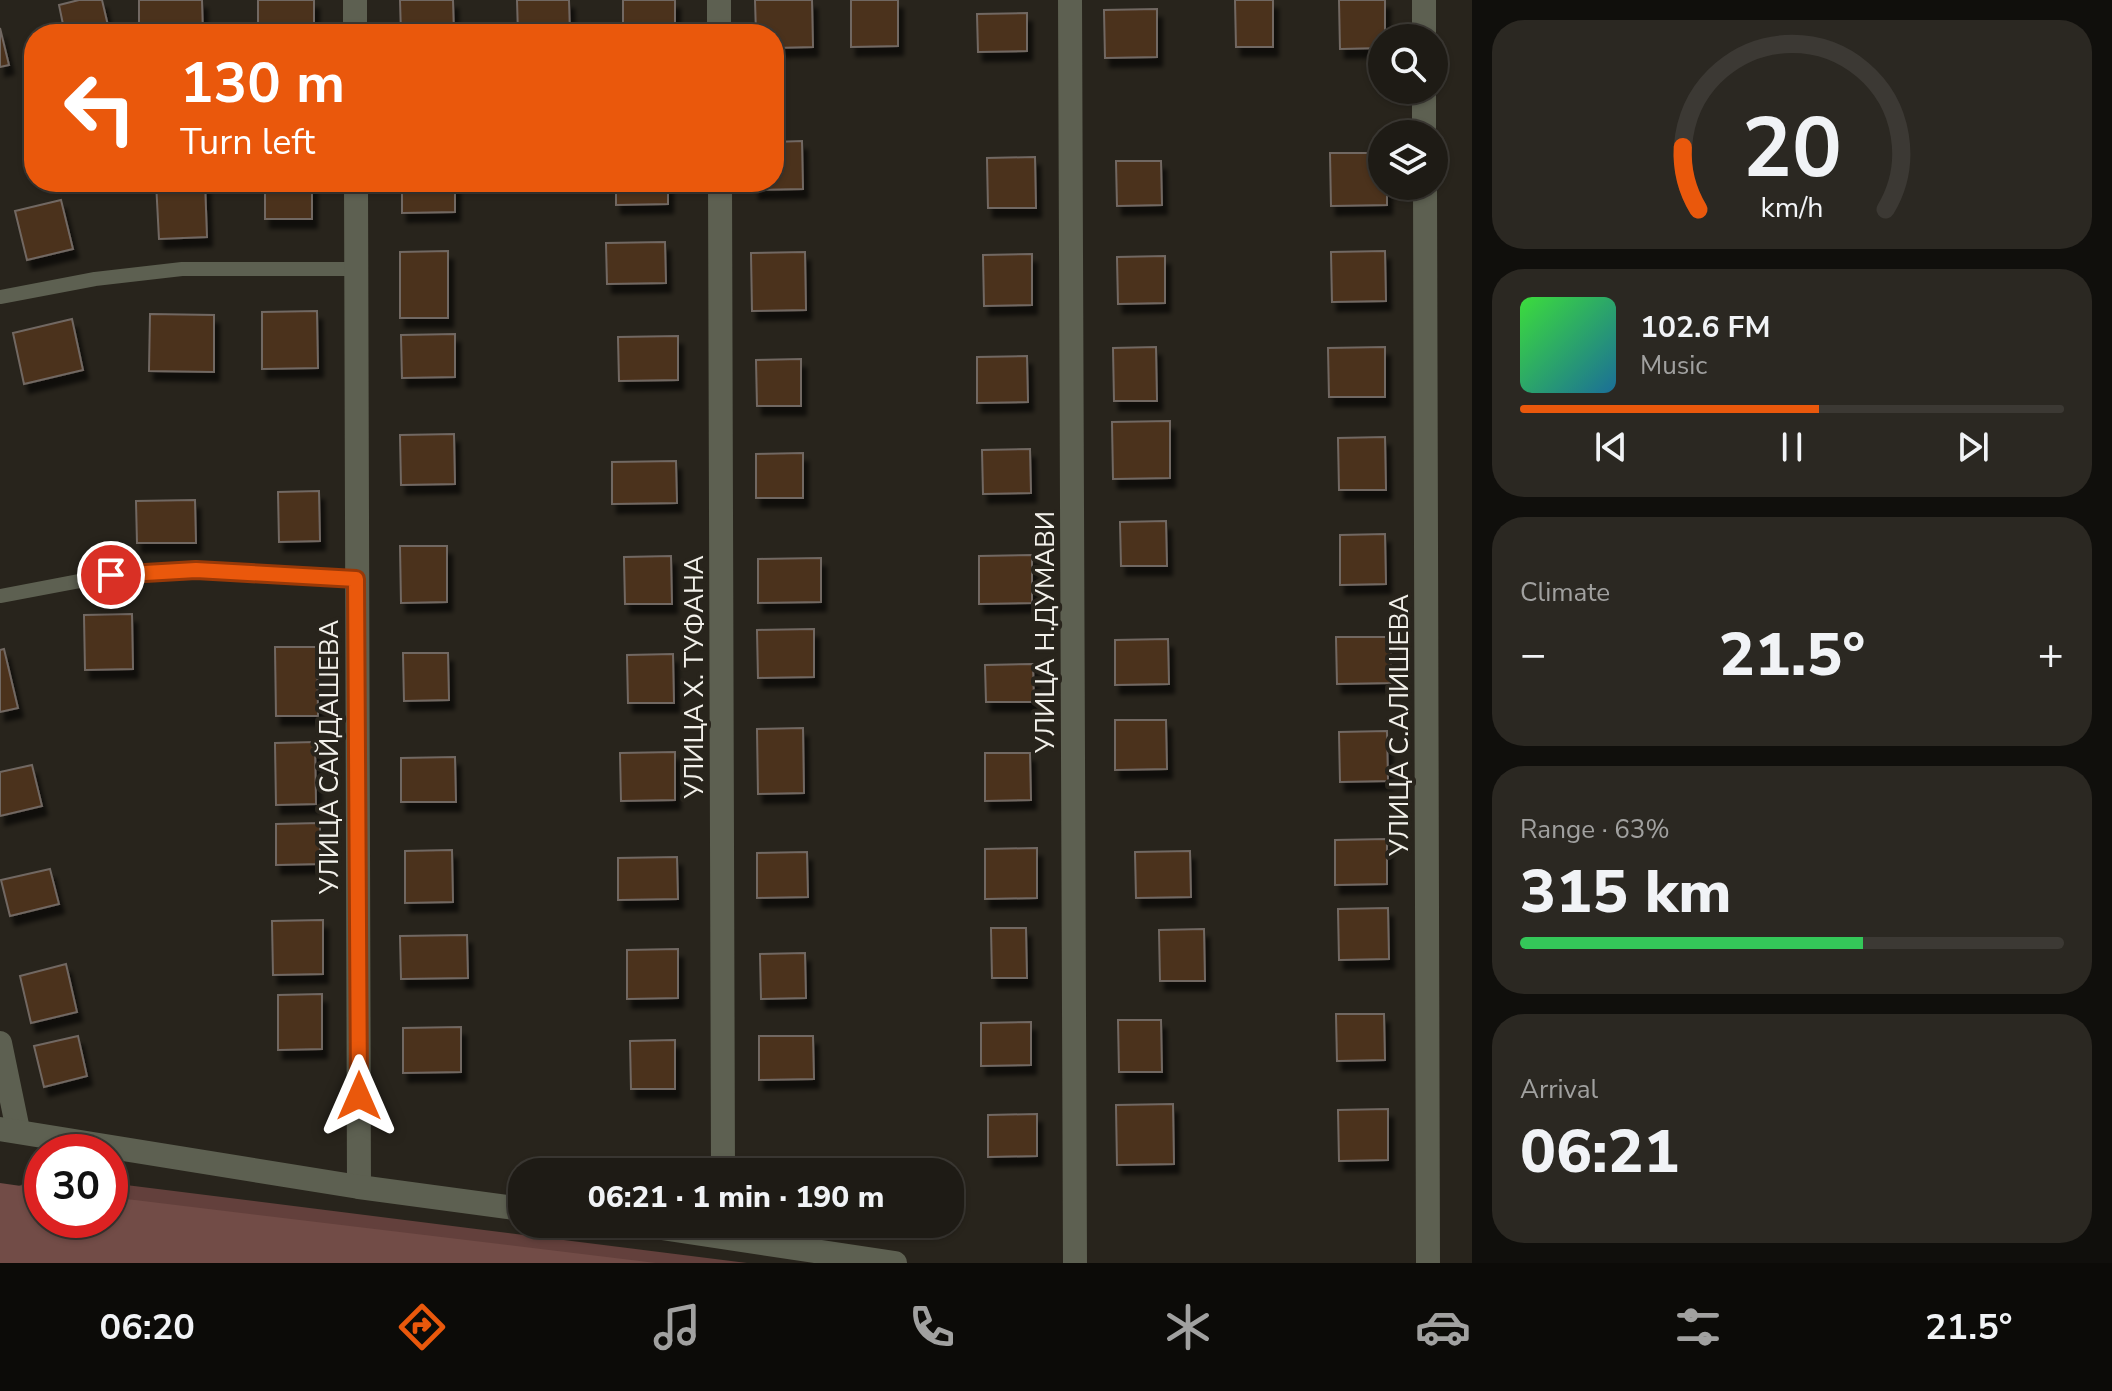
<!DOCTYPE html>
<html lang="en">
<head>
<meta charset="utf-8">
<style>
  body { margin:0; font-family:"Nunito Sans",sans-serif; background:#2b2822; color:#f1f3f6; height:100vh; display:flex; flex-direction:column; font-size:30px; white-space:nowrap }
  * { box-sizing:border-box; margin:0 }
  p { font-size:26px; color:#a1a1a0 }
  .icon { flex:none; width:44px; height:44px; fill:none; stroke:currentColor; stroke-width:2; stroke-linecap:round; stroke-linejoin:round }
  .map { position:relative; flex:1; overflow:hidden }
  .drawer { display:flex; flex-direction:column; gap:20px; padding:20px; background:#100f0c; width:640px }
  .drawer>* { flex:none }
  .top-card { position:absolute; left:24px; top:24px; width:760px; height:168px; border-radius:32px; box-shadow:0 2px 6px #0004,0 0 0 2px #3c3934; background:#ea580c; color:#fff; overflow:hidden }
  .controls { position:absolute; left:1368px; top:24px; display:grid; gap:16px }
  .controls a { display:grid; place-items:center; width:80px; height:80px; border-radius:50%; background:#1e1b15; box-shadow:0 2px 6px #0004,0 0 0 2px #3c3934; font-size:40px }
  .speed { position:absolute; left:24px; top:1134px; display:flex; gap:16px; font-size:40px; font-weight:700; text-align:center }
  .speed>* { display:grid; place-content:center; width:104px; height:104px; border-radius:50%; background:#1e1b15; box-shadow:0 2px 6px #0004,0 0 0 2px #3c3934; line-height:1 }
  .speed .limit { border:12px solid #d22; background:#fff; color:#111 }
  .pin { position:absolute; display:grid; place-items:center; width:68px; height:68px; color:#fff; margin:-34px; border:4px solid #fff; border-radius:50%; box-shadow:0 2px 8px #0007 }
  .me { position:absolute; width:88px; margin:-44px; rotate:0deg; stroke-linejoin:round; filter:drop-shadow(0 0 6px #0008) }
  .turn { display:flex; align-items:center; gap:28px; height:168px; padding:0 24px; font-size:36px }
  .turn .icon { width:104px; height:104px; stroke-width:2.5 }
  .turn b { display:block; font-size:56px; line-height:68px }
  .big { font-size:60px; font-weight:800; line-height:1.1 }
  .drawer .card { flex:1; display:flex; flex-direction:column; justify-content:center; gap:12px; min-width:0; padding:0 28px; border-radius:32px; background:#2b2822 }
  .drawer .dial { align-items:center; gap:0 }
  .dial svg { height:208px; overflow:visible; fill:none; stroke:#3c3934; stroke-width:7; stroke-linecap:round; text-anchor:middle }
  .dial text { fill:#f1f3f6; stroke:none }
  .song { display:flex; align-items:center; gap:24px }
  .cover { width:96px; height:96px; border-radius:12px; background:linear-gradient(135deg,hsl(120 70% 55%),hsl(200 70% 35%)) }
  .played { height:8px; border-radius:4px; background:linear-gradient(90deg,#ea580c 55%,#3c3934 55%) }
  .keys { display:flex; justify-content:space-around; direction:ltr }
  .heat { display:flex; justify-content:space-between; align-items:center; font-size:44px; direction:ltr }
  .charge { height:12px; border-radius:6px; background:linear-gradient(90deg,#34c759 63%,#3c3934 0) }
  .trip { position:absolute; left:508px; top:1158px; width:456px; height:80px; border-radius:32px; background:#1e1b15; box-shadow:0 2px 6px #0004,0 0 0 2px #3c3934; font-weight:800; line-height:80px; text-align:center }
  .menu { display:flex; height:128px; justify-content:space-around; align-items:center; background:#0c0b08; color:#a1a1a0 }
  .menu .icon { width:56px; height:56px }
  .menu .selected { color:#ea580c }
  .menu b { font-size:36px; color:#f1f3f6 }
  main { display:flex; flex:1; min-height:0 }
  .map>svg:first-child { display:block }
  .green { fill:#63403c }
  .forest { fill:#724c47 }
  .building { fill:#4c301b; stroke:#716862; stroke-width:2; filter:url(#shadow) }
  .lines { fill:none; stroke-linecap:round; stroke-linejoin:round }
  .lane { stroke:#5d6051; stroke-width:14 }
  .street { stroke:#5d6051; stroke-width:24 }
  .route-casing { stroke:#983908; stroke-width:20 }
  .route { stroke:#ea580c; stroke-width:14 }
  .labels { text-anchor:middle; stroke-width:8; stroke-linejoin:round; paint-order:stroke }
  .street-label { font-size:26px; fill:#f2f0ea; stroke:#28241c }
</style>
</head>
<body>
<main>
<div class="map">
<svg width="1472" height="1263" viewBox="0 0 1472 1263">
  <defs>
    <filter id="shadow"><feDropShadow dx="5" dy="9" stdDeviation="2" flood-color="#0009"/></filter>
  </defs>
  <rect width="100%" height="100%" fill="#28241c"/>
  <path class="green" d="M42,1175V1220H110V1183L747,1263H0V1195Z"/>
  <path class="forest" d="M0,1183L42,1189V1220H110V1197L656,1263H0Z"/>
  <g class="building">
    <path d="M79,0H102L110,34H65L59,5Z"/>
    <path d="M139,0H202L203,34H139Z"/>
    <rect x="258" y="0" width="56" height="34"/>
    <path d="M400,0H453L454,34H401Z"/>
    <path d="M517,0H569L570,34H518Z"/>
    <rect x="623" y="0" width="52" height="34"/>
    <path d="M755,0H812L813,47L774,48V34H756Z"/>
    <path d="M851,0H898V46L851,47Z"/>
    <path d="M1235,0H1273V47H1236Z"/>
    <path d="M1339,0H1385V38H1382V48L1340,49Z"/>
    <path d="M1157,9V57L1105,58L1104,10Z"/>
    <path d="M1027,13V51L978,52L977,14Z"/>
    <path d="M0,28L9,65L0,67Z"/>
    <path d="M802,141L803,189L754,190V182H774V142Z"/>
    <path d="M1330,153H1382V186H1387V205L1331,206Z"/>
    <path d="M1035,157L1036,208H988L987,158Z"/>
    <path d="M1116,161H1161L1162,205L1117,206Z"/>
    <path d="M156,182H205L207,237L159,239Z"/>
    <rect x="265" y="182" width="47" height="37"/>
    <path d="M402,182H455V212L402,213Z"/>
    <path d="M616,182H668V204L616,205Z"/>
    <path d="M61,200L73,249L27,260L15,211Z"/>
    <path d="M665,242L666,283L607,284L606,243Z"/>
    <path d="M448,251V318H400V252Z"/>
    <path d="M1385,251L1386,301L1332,302L1331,252Z"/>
    <path d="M805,252L806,310L752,311L751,253Z"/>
    <path d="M1032,254V305L984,306L983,255Z"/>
    <path d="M1165,256V303L1118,304L1117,257Z"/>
    <path d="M317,311L318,368L262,369V312Z"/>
    <path d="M150,314L214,315V372L149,371Z"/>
    <path d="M72,319L83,370L24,384L13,333Z"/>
    <path d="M455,334V377L402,378L401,335Z"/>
    <path d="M678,336V380L619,381L618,337Z"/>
    <path d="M1156,347L1157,401H1114L1113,348Z"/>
    <path d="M1385,347V397H1329L1328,348Z"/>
    <path d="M1027,356L1028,402L977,403V357Z"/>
    <path d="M801,359V406H757L756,360Z"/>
    <path d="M1170,421V478L1113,479L1112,422Z"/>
    <path d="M454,434L455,484L401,485L400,435Z"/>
    <path d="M1385,437L1386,490H1339L1338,438Z"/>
    <path d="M1030,449L1031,493L983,494L982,450Z"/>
    <path d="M803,453V498H756V454Z"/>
    <path d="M676,461L677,503L612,504V462Z"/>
    <path d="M319,491L320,541L279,542L278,492Z"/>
    <path d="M195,500L196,543H137L136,501Z"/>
    <path d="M1166,521L1167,566H1121L1120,522Z"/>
    <path d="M1385,534L1386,584L1340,585V535Z"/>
    <path d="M400,546H447V602L401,603Z"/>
    <path d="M1032,555V603L979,604V556Z"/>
    <path d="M671,556L672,604H625L624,557Z"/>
    <path d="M821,558V602L758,603V559Z"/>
    <path d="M132,614L133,669L85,670L84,615Z"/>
    <path d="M814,629V677L758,678L757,630Z"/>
    <path d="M1336,637H1391V683L1337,684Z"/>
    <path d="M1168,639L1169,684L1115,685V640Z"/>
    <path d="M275,647H317L318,716H276Z"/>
    <path d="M4,649L18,708L0,712V650Z"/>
    <path d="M403,653H448L449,700L404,701Z"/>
    <path d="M673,654L674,703H628L627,655Z"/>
    <path d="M1033,664L1034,702H986L985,665Z"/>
    <path d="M1115,720H1166L1167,769L1115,770Z"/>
    <path d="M803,728L804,793L758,794L757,729Z"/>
    <path d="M1387,731L1388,781L1340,782L1339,732Z"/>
    <path d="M315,742L316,804L276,805L275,743Z"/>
    <path d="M675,752V800L621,801L620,753Z"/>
    <path d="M985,753H1030L1031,800L985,801Z"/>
    <path d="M455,757L456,802H401V758Z"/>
    <path d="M32,765L42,806L0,816V772Z"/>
    <path d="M320,823V864L276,865V824Z"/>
    <path d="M1387,839V884L1335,885V840Z"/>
    <path d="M1037,848V898L985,899V849Z"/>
    <path d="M452,850L453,902L405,903V851Z"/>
    <path d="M1190,851L1191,897L1136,898L1135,852Z"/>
    <path d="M807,852L808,897L757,898V853Z"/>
    <path d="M677,857L678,899L618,900V858Z"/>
    <path d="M50,869L59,904L10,916L1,880Z"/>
    <path d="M1388,908L1389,959L1339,960L1338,909Z"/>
    <path d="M323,920V974L273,975L272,921Z"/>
    <path d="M991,928H1026L1027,978H992Z"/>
    <path d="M1204,929L1205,981H1160L1159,930Z"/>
    <path d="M467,935L468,978L401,979L400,936Z"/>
    <path d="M678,949V998L627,999V950Z"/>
    <path d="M805,953L806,998L761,999L760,954Z"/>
    <path d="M66,964L77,1012L31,1023L20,976Z"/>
    <path d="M322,994V1049L278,1050V995Z"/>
    <path d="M1336,1014H1384L1385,1060L1337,1061Z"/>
    <path d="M1118,1020H1161L1162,1072H1119Z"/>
    <path d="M1031,1022V1065L981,1066V1023Z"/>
    <path d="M461,1027V1072L403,1073V1028Z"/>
    <path d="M78,1036L87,1076L44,1087L34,1046Z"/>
    <path d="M759,1036H813L814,1079L759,1080Z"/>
    <path d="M675,1040V1089H631L630,1041Z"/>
    <path d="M1173,1104L1174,1164L1117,1165L1116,1105Z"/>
    <path d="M1388,1109V1160L1339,1161L1338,1110Z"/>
    <path d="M1037,1114V1156L988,1157V1115Z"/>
  </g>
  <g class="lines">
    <g class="lane">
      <path d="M0,297L95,279L182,269H356"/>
      <path d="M0,596L111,575L196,570L356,579"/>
    </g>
    <g class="street">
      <path d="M355,0V34"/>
      <path d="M719,0V34"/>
      <path d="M1070,0L1075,1263"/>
      <path d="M1424,0V38"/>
      <path d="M1424,90V134"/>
      <path d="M356,182L359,1187"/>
      <path d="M720,182L723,1172"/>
      <path d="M1425,186L1428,1263"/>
      <path d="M0,1043L18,1130"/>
      <path d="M0,1129L359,1187L522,1209"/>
      <path d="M635,1224L895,1263"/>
    </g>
  </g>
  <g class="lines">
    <g class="route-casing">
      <path id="route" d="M111,575L196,570L356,579L359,1096"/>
    </g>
    <use href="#route" class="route"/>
  </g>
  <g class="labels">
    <g class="street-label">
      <text transform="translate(1045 632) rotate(-90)" y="9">УЛИЦА Н.ДУМАВИ</text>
      <text transform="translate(694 677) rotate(-90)" y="9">УЛИЦА Х. ТУФАНА</text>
      <text transform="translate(1399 725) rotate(-90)" y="9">УЛИЦА С.АЛИШЕВА</text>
      <text transform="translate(329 757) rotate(-90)" y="9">УЛИЦА САЙДАШЕВА</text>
    </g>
  </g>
</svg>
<div class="controls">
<a><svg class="icon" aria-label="search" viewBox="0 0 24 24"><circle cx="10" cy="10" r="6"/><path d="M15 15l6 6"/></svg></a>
<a><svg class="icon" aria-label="layers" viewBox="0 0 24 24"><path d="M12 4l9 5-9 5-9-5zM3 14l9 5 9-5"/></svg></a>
</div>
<div class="speed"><div class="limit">30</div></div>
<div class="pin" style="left:111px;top:575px;background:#d93025"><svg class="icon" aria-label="arrive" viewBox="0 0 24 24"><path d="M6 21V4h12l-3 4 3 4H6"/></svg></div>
<svg class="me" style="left:359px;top:1096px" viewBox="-20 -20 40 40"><path d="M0-17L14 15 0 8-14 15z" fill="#ea580c" stroke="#fff" stroke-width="4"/></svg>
<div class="trip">06:21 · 1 min · 190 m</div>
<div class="top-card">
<div class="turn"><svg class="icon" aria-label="left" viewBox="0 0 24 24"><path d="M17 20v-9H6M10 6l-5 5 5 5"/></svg><div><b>130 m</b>Turn left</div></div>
</div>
</div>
<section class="drawer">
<div class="card dial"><svg viewBox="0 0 100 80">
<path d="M14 69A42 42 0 1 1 86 69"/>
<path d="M14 69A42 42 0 0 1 8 45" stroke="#ea580c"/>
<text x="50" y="56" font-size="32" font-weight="700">20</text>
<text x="50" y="72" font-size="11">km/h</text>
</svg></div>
<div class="card">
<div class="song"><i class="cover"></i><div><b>102.6 FM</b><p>Music</p></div></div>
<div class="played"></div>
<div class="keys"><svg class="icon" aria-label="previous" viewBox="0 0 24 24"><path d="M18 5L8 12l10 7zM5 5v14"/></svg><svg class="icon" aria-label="pause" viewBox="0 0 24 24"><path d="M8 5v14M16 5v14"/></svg><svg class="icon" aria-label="next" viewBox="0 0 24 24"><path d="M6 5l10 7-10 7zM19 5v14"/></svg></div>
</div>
<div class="card"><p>Climate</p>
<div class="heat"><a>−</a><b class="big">21.5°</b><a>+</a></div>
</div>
<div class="card"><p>Range · 63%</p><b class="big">315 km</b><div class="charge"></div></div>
<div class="card"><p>Arrival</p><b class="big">06:21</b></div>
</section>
</main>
<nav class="menu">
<b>06:20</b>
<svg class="icon selected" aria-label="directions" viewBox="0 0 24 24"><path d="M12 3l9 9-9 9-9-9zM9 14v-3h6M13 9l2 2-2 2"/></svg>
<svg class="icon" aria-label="music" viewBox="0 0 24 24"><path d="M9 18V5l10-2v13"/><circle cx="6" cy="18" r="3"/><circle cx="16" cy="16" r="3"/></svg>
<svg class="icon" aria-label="phone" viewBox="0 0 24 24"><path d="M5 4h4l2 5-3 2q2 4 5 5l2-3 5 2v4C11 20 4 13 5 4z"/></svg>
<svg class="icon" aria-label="climate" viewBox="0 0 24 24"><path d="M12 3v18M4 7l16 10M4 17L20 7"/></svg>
<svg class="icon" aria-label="car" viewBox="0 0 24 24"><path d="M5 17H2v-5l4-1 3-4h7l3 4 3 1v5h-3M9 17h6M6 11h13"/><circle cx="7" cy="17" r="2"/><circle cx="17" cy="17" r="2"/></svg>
<svg class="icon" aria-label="filters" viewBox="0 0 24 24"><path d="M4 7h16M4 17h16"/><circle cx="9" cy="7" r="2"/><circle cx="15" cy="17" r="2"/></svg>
<b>21.5°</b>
</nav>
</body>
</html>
